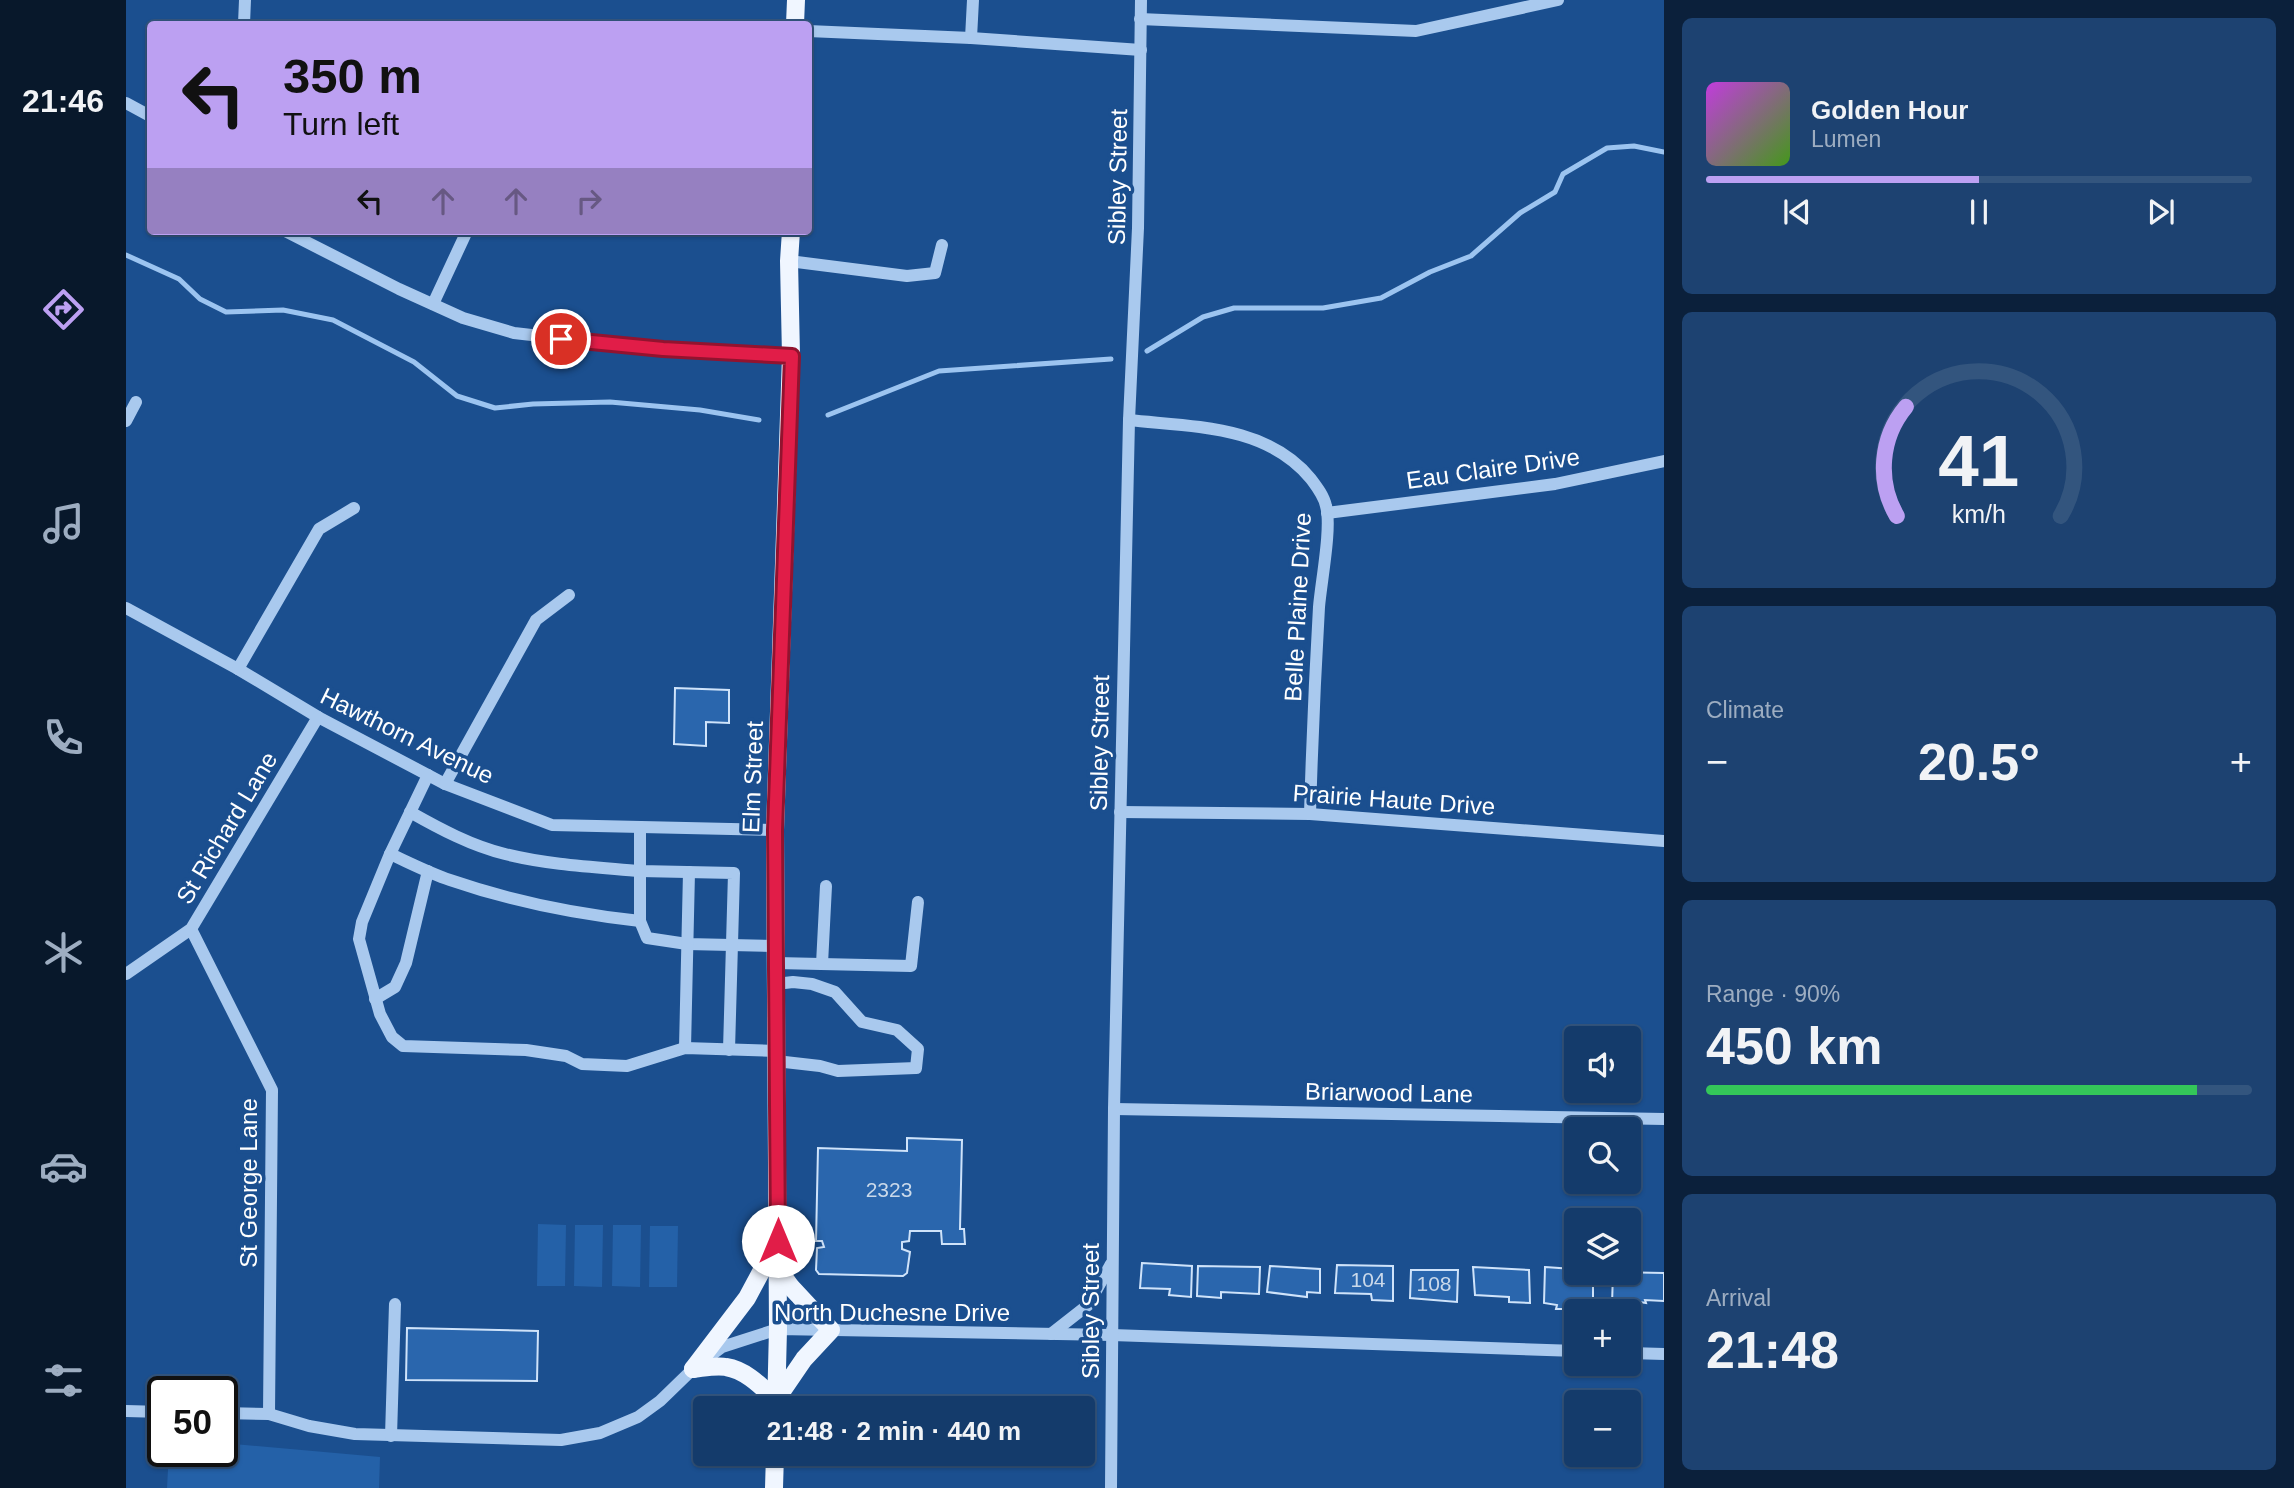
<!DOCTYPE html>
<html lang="en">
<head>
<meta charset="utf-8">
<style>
  body { margin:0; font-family:Arial,sans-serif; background:#1d4271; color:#f1f3f6; height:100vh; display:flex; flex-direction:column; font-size:26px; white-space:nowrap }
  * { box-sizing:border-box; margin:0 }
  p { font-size:23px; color:#9dadc1 }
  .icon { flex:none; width:38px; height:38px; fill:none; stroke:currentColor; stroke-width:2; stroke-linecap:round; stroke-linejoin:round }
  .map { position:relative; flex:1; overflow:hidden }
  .panel { display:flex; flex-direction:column; gap:18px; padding:18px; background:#0b203b; width:630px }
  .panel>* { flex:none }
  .banner { position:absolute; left:21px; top:21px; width:665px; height:214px; border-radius:7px; box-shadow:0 2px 5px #0004,0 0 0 2px #33557e; background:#bca0f2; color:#111; overflow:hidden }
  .controls { position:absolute; left:1438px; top:1026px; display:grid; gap:14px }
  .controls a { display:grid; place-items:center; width:77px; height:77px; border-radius:7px; background:#143b6b; box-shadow:0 2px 5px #0004,0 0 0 2px #33557e; font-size:35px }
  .speed { position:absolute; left:21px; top:1376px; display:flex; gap:14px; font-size:35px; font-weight:700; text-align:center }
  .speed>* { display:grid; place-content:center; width:91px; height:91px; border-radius:50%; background:#143b6b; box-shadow:0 2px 5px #0004,0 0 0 2px #33557e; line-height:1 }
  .speed .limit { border:4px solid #111; border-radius:10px; background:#fff; color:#111 }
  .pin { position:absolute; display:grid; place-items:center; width:60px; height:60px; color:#fff; margin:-30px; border:4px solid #fff; border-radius:50%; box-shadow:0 2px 7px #0007 }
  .me { position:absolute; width:77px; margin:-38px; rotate:0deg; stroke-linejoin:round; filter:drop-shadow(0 0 5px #0008) }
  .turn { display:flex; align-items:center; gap:24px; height:147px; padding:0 21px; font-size:32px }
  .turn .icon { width:91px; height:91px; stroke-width:2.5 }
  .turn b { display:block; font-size:49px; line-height:60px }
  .lanes { display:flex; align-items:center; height:66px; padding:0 21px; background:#0003; justify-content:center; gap:35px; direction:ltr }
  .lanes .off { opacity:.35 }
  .big { font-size:52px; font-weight:800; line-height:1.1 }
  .panel .card { flex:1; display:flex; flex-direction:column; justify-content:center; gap:10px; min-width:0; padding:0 24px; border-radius:10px; background:#1d4271 }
  .panel .dial { align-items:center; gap:0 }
  .dial svg { height:182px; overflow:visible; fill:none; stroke:#33557e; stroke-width:7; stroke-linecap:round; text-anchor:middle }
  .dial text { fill:#f1f3f6; stroke:none }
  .song { display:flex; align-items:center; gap:21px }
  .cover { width:84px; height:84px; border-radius:10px; background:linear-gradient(135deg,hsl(290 70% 55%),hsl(100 70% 35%)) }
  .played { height:7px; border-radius:4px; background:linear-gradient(90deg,#bca0f2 50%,#33557e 50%) }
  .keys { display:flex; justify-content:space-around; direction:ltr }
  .heat { display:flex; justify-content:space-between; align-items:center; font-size:38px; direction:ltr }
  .charge { height:10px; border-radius:5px; background:linear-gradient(90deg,#34c759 90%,#33557e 0) }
  .trip { position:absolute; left:567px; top:1396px; width:402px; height:70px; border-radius:7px; background:#143b6b; box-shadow:0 2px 5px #0004,0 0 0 2px #33557e; font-weight:800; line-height:70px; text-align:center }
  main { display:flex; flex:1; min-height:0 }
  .tab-bar { display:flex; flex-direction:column; width:126px; justify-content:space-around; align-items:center; background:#08182b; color:#9dadc1 }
  .tab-bar .icon { width:49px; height:49px }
  .tab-bar .active { color:#bca0f2 }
  .tab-bar b { font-size:32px; color:#f1f3f6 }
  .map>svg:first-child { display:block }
  .green { fill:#2461a8 }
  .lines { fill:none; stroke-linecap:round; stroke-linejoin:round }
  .stream { stroke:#9cc4f0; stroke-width:5 }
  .building { fill:#2a66ad; stroke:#cfe3fa; stroke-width:2 }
  .minor { stroke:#a9c9ee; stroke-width:12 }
  .major { stroke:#f0f6ff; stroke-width:18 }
  .route-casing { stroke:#92132f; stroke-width:18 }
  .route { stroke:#e11d48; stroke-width:12 }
  .labels { text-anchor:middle; stroke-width:7; stroke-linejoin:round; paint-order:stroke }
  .number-label { font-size:21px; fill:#cad9ea }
  .street-label { font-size:24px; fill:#fff; stroke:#1b4f8f }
</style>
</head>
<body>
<main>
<nav class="tab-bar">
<b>21:46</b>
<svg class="icon active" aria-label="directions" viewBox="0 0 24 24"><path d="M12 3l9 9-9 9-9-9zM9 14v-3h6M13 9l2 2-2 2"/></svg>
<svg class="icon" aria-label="music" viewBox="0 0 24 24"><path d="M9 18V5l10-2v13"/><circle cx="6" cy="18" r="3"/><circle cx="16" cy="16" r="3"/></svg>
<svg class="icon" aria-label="phone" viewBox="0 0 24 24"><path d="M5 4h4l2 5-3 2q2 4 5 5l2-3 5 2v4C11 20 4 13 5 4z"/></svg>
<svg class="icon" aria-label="climate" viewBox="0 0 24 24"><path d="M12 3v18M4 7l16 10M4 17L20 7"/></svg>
<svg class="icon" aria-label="car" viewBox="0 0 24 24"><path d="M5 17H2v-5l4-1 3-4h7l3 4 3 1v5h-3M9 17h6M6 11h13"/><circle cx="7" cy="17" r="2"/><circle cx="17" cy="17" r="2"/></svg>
<svg class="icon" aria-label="filters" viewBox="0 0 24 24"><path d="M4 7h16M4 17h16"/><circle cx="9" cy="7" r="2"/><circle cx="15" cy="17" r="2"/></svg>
</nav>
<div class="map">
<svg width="1538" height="1488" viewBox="0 0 1538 1488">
  <rect width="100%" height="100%" fill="#1b4f8f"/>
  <g class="green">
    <path d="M412,1224L440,1225L439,1286H411Z"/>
    <path d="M449,1225H477L476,1287L448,1286Z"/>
    <path d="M487,1225H515L514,1287L486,1286Z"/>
    <path d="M524,1226H552L551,1287H523Z"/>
    <path d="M96,1443L254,1457L253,1488H41L43,1451H96Z"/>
  </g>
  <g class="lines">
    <g class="stream">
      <path d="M0,255L53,279L74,299L100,312L157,310L207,320L288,362L331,396L369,408L407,404L484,402L574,410L633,420"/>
      <path d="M1021,351L1077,317L1108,308H1197L1255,298L1304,272L1345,256L1394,213L1429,192L1437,174L1481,148L1508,146L1538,152"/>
      <path d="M702,415L813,371L985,359"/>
    </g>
  </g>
  <g class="building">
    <path d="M549,688L603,690V723L580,722V746L548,744Z"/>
    <path d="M781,1138L836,1140L834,1229H838L839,1244H816L815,1231H784L783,1241L776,1242V1249L784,1252L781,1273L777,1276L693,1274L690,1270L691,1248L698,1247L696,1241H690L692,1148L781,1151Z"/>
    <path d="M1016,1263L1066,1266L1065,1297L1043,1295L1044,1289L1014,1288Z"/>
    <path d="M1211,1265L1267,1266V1301L1246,1300L1245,1294L1209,1293Z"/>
    <path d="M1072,1266L1134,1267L1133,1294L1095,1292V1298L1071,1296Z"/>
    <path d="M1144,1266L1194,1269V1293L1181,1292V1297L1141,1292Z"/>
    <path d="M1347,1267L1403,1270L1404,1303L1383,1302V1297L1349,1295Z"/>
    <path d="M1419,1267L1447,1269L1446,1278L1467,1280V1306L1452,1305L1453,1309H1430L1431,1305L1418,1303Z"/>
    <path d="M1285,1270H1332L1331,1302L1284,1298Z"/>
    <path d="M1487,1272L1538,1273V1301L1519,1300L1520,1303L1507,1301V1306L1486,1305Z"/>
    <path d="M281,1328L412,1331L411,1381L280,1380Z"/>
  </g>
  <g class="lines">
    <g class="minor">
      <path d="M1014,19L1290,31L1432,0"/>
      <path d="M118,24L119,0"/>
      <path d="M682,31L845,38L1015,50"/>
      <path d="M845,38L847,0"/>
      <path d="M0,103L24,116"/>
      <path d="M159,231L273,289L337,318L388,333L537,350L665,356"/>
      <path d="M663,261L781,276L809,273L816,245"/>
      <path d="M307,304L341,231"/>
      <path d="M1003,420C1067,427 1141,425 1185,479C1191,487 1198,496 1200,506C1206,527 1195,582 1193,607C1189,676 1186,745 1184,814"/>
      <path d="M0,421L10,402"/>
      <path d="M1201,513L1429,484L1538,461"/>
      <path d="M0,608L112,669L192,717L319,784L426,825L649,830"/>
      <path d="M112,669L193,529L228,508"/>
      <path d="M302,775L264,854L236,922L233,939L254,1014L266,1037L277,1046L400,1050L440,1056L456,1064L501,1066L559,1048L650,1051"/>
      <path d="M319,784L410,620L443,595"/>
      <path d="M284,812C314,829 346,846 379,854C423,865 469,867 514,871V921L521,938L561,944L650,946"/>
      <path d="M994,812L1184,814L1538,841"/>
      <path d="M514,827V871L608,873L603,1050"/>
      <path d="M264,854C284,863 303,873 324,880C385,901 449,914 514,921"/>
      <path d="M65,929L146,1090L143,1414"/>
      <path d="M650,963L785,966L792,902"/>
      <path d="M696,964L700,886"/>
      <path d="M0,974L65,929L192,717"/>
      <path d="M650,984L667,982L686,984L709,992L736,1022L771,1030L792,1049L790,1068L712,1071L694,1066L650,1061"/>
      <path d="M249,999L269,987L280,963L302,871"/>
      <path d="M559,1048L563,872"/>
      <path d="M988,1109L1538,1119"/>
      <path d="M925,1334L962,1305L985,1264"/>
      <path d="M1503,1353L1538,1354"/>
      <path d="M0,1411L37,1412"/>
      <path d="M96,1413L143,1414L183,1426L229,1434L435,1440L474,1433L512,1417L534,1401L567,1369L596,1347L652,1329L986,1335L1451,1351"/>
      <path d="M265,1436L269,1304"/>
      <path d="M985,1488L988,1109L1003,420L1012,228L1015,0"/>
    </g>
    <g class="major">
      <path d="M669,24L670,0"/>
      <path d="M567,1369C577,1368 590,1365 600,1367C620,1370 636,1387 650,1400L678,1359L705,1330L665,1287L652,1269"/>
      <path d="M567,1369L621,1298L650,1244"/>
      <path d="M650,1409L652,1329L649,830L665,356L663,261L665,231"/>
      <path d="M648,1488L649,1454"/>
    </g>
  </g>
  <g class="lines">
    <g class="route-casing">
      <path id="route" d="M435,339L537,349L666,356L649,830L652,1241"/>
    </g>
    <use href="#route" class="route"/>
  </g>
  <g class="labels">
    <g class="number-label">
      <text x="763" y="1197">2323</text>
      <text x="1242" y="1287">104</text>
      <text x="1308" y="1291">108</text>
    </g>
    <g class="street-label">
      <text transform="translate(992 177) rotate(-89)" y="8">Sibley Street</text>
      <text transform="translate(1367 469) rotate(-8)" y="8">Eau Claire Drive</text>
      <text transform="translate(1172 607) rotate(-87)" y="8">Belle Plaine Drive</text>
      <text transform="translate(281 736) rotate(26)" y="8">Hawthorn Avenue</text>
      <text transform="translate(974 743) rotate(-89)" y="8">Sibley Street</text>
      <text transform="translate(627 777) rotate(-88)" y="8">Elm Street</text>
      <text transform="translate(1268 800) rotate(4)" y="8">Prairie Haute Drive</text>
      <text transform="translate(101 828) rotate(-59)" y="8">St Richard Lane</text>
      <text transform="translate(1263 1093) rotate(1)" y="8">Briarwood Lane</text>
      <text transform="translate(123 1183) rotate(-90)" y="8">St George Lane</text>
      <text transform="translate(965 1311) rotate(-90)" y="8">Sibley Street</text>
      <text x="766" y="1321">North Duchesne Drive</text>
    </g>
  </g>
</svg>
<div class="controls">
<a><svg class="icon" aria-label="sound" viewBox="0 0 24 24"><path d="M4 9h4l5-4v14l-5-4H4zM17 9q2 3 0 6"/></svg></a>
<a><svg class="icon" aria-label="search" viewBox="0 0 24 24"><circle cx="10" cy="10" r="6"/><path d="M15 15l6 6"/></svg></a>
<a><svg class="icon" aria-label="layers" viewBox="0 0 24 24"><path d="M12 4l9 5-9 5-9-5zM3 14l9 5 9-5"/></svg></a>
<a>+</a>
<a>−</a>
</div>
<div class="speed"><div class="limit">50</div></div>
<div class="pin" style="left:435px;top:339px;background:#d93025"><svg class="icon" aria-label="arrive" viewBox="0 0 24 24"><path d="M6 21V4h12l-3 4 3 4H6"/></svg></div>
<svg class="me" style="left:652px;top:1241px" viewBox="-20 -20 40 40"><circle r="19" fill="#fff"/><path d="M0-13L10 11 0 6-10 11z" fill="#e11d48"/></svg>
<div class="trip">21:48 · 2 min · 440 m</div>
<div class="banner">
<div class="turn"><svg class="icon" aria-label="left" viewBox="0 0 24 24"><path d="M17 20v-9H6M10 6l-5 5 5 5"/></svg><div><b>350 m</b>Turn left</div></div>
<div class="lanes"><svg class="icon" aria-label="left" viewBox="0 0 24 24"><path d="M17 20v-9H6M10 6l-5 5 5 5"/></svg><svg class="icon off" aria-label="ahead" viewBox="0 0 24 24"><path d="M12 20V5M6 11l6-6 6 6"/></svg><svg class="icon off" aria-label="ahead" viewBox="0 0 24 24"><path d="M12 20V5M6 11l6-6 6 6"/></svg><svg class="icon off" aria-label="right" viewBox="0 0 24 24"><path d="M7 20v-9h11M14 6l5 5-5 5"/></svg></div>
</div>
</div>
<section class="panel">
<div class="card">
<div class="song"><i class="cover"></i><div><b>Golden Hour</b><p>Lumen</p></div></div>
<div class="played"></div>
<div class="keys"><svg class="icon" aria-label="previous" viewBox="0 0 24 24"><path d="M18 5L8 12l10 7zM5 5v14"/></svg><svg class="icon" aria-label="pause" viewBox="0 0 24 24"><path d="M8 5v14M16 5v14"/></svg><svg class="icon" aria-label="next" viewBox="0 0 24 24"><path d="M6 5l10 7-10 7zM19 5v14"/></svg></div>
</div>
<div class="card dial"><svg viewBox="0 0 100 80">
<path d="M14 69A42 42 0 1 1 86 69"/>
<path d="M14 69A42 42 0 0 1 18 21" stroke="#bca0f2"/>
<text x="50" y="56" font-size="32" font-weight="700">41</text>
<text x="50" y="72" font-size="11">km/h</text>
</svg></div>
<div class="card"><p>Climate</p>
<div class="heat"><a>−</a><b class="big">20.5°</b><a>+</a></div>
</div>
<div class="card"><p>Range · 90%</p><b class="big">450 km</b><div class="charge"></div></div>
<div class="card"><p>Arrival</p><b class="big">21:48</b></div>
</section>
</main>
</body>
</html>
